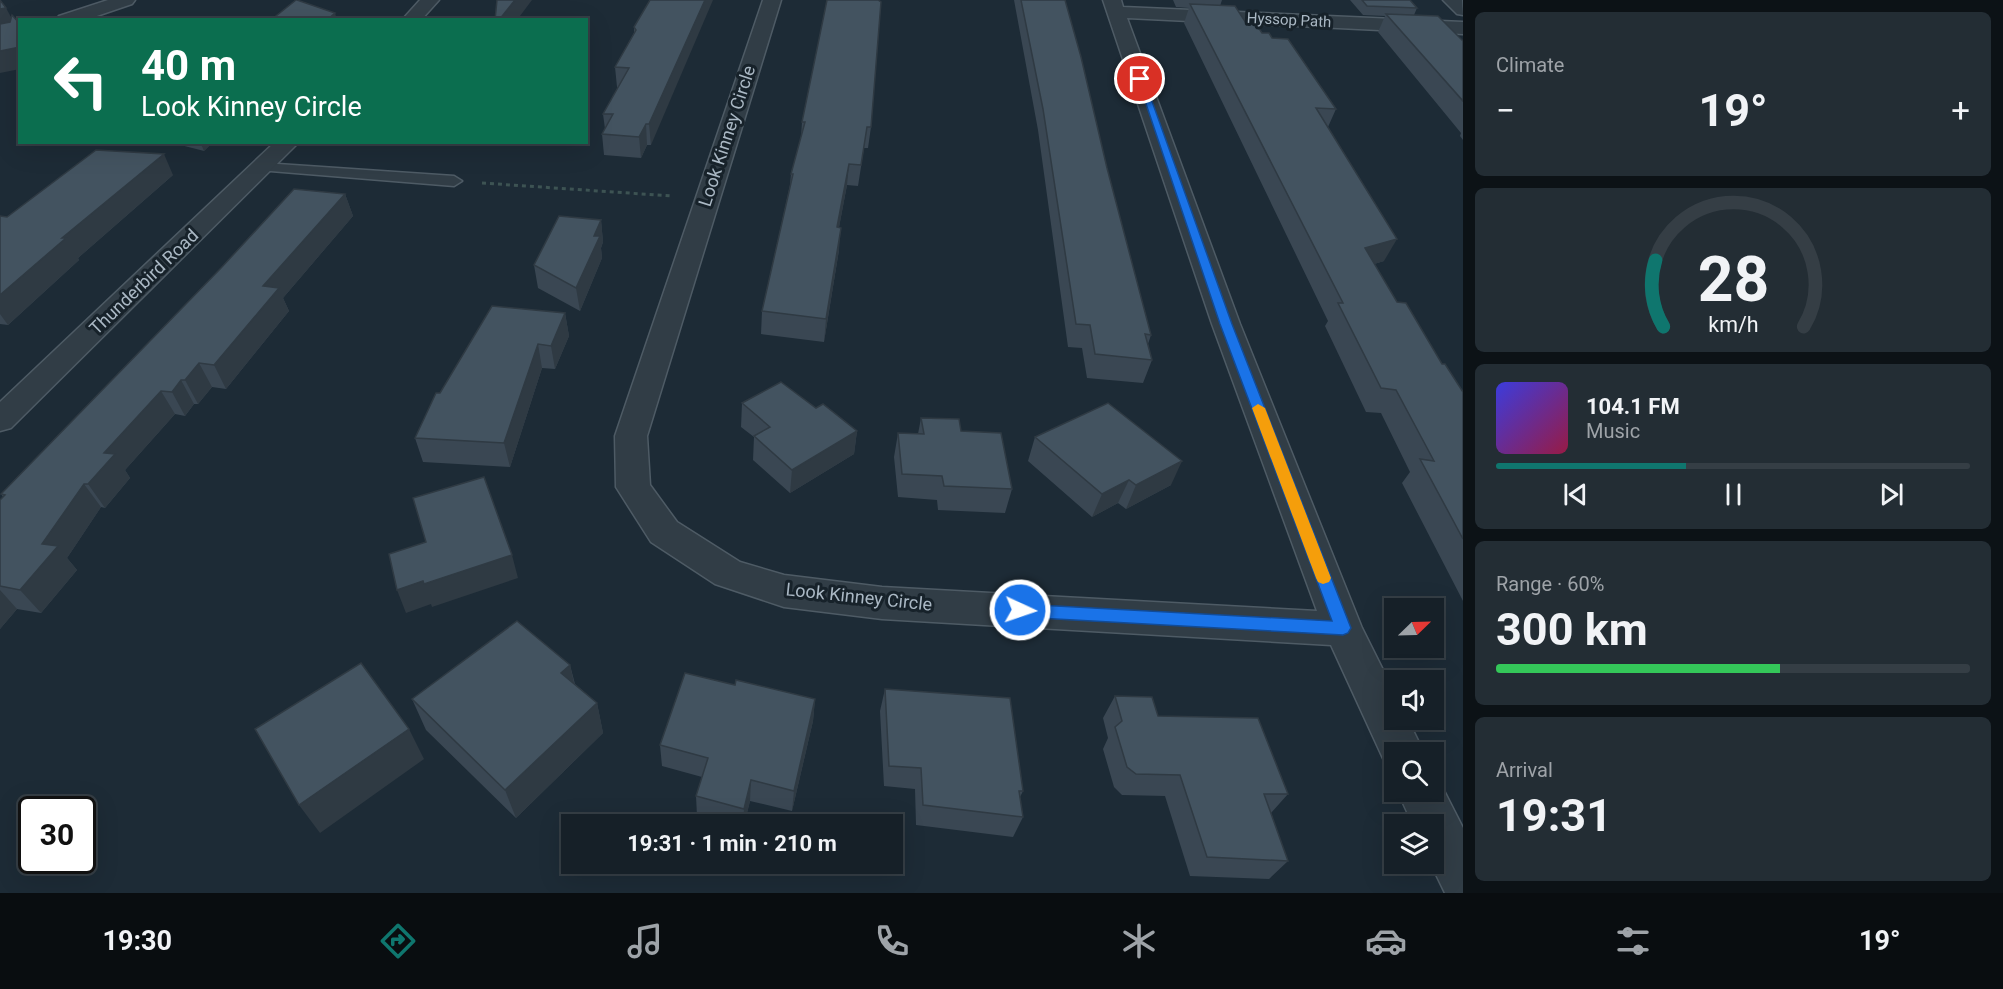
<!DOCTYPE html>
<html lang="en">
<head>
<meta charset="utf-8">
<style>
  body { margin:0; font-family:Roboto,sans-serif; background:#232d34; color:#f1f3f6; height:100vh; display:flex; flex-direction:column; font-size:22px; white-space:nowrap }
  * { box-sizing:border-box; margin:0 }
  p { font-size:20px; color:#9ea3a8 }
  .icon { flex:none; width:33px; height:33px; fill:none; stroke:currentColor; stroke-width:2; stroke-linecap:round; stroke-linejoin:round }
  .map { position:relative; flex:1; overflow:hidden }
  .drawer { display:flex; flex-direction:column; gap:12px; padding:12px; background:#0c1216; width:540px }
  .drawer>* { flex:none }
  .hud { position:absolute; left:18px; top:18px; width:570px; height:126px; border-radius:0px; box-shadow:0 6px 24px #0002,0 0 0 2px #353e45; background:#0b6e4f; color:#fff; overflow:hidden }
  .needle { width:39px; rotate:67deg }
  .controls { position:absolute; left:1384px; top:598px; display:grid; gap:12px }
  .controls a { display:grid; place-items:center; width:60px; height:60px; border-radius:0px; background:#162028; box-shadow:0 6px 24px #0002,0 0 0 2px #353e45; font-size:30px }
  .speed { position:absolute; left:18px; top:796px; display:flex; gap:12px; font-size:30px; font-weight:700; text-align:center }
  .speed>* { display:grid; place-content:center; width:78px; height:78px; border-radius:50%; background:#162028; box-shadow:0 6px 24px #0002,0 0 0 2px #353e45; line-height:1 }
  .speed .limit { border:3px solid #111; border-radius:9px; background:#fff; color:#111 }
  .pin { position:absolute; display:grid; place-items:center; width:51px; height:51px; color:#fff; margin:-26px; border:3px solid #fff; border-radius:50%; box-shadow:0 2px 6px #0007 }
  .me { position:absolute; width:66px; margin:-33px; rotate:93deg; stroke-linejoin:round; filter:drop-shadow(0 0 4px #0008) }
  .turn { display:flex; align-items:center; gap:21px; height:126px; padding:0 24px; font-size:27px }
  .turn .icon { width:78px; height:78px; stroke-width:2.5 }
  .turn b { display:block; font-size:42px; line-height:51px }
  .big { font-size:45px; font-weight:700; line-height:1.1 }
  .drawer .widget { flex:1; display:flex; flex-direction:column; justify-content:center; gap:9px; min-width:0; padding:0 21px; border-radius:9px; background:#232d34 }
  .drawer .dial { align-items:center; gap:0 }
  .dial svg { height:156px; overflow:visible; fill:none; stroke:#353e45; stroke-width:7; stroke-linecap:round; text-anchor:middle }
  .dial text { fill:#f1f3f6; stroke:none }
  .song { display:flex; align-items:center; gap:18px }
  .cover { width:72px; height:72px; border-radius:9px; background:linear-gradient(135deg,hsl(240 70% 55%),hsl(340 70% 35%)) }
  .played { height:6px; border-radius:3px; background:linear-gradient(90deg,#0f766e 40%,#353e45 40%) }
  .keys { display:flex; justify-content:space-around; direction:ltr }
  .heat { display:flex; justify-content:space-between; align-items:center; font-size:33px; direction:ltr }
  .charge { height:9px; border-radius:4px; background:linear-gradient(90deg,#34c759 60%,#353e45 0) }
  .trip { position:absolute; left:561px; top:814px; width:342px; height:60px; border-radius:0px; background:#162028; box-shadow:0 6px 24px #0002,0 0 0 2px #353e45; font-weight:700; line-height:60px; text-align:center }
  .tab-bar { display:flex; height:96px; justify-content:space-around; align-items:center; background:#090d10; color:#9ea3a8 }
  .tab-bar .icon { width:42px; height:42px }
  .tab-bar .active { color:#0f766e }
  .tab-bar b { font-size:27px; color:#f1f3f6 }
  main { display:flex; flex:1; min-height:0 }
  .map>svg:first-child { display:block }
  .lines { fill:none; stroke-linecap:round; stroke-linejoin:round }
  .lane-casing { stroke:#4e5b65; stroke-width:3 }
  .street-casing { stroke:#4e5b65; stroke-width:3 }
  .path { stroke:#3d5353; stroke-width:3; stroke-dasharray:4 4; stroke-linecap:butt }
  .lane { fill:#313d46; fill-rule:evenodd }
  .street { fill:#313d46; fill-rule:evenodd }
  .wall { fill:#3a4753 }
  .shaded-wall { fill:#2f3a43 }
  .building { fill:#435360; stroke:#2f3a43; stroke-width:1.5 }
  .route { fill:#1a73e8; stroke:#114b97; stroke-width:1.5 }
  .slow { fill:#f59e0b }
  .labels { text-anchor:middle; stroke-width:6; stroke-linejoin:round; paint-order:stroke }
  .far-street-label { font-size:15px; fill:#aab8c4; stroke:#17222a }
  .street-label { font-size:18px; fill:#aab8c4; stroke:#17222a }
</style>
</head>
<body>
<main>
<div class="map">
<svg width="1463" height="893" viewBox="0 0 1463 893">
  <rect width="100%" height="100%" fill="#1d2b36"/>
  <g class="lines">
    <g class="lane-casing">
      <path id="lane" d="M263,163L454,176L462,181L454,186L258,170L256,167Z"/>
    </g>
    <g class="street-casing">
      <g id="street">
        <path d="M108,0H135L132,4L85,20H56L59,16Z"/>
        <path d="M420,0H439L421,20H402Z"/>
        <path d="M763,0H781L647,436L650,485L677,522L740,562L784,575L882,587L1317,611L1212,324L1103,0H1121L1123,7L1463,22V34L1127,18L1240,324L1362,628L1395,694V720H1408L1424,753H1395V771L1387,767L1331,645L882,619L784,607L715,584L651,542L616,487L615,436Z"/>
        <path d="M1443,0H1462L1463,15L1457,14Z"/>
        <path d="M275,142H299L11,428L0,431V402Z"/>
        <path d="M1434,775L1437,777L1463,828V893H1445L1431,864H1434V825H1413L1398,792H1434Z"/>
      </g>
    </g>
    <path class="path" d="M482,183L672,196"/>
    <use href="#lane" class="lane"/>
    <use href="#street" class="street"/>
  </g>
  <g class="wall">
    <path d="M650,0L651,145H647L641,158L604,155L602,134L605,129L603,114L618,87H617L615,67L634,33V27Z"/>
    <path d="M1014,0H1065L1107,168L1151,335L1148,344L1152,360L1143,383L1087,378L1082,348L1068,347L1038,130Z"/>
    <path d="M1173,0H1222L1220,6L1246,23L1272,38L1336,109L1328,127L1384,261L1374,264L1397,302L1463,392V601L1402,483L1410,472L1381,413L1366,412L1325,326L1328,321L1184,23L1189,8L1176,7Z"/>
    <path d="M1350,0H1410L1417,8L1414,15L1463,41V140L1460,136L1461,133L1378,32L1385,16L1363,15Z"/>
    <path d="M802,122L871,127L868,148H864L858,186L847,185L839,227V250L824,342L761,334L762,311L790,185L791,174L801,137Z"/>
    <path d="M169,142H213L204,151Z"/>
    <path d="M173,175L78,258L79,260L8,325L0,324V216L7,217Z"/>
    <path d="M345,194L353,216L283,298L289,311L226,389L212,387L198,404H194L185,416L175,414L125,470L130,478L105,508L101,507L67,558L77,570L41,613L17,609L0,629V500L3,497L1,494Z"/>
    <path d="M601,220L603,242L601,248L602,258L580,311L538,288L534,265Z"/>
    <path d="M565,313L569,336L555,369L542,368L510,467L423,462L415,438Z"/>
    <path d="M742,403L816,408L857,431L854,454L790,493L753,460L754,437L741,427Z"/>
    <path d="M921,418L961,431L1012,489L1005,513L938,510L937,500L898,497L894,457L898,433L918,434Z"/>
    <path d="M1035,437L1171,485L1126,509L1118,503L1092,517L1028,461Z"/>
    <path d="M570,665L575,684L597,703L603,733L516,818L426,730L412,699Z"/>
    <path d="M735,685L815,699L813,721L792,811L750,801L744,825H729L697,816L696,796L702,777L662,766L660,745Z"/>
    <path d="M885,689L1023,791L1020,797L1023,817L1013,837L916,825L915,789L884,786L880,711Z"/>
    <path d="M1115,696L1158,716L1288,794L1271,813L1288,861L1269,879L1190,876L1165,796L1122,795L1114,787L1103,749L1108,738L1103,718Z"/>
  </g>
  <g class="shaded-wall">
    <path d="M515,0H532L517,20H499Z"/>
    <path d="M705,0H713L651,145L649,124Z"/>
    <path d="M6,8L16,26L0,29V9Z"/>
    <path d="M335,13L337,20H327Z"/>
    <path d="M20,47V69L0,73V51Z"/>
    <path d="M646,124L647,145L641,158L639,137Z"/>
    <path d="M200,142H213L204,151Z"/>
    <path d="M164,154L173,175L78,258L79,260L8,325L0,314V295L62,238Z"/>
    <path d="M849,164L847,185L835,249L837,227Z"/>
    <path d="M345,194L353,216L283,298L289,311L226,389L214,365L263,286Z"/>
    <path d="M601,220L603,242L601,248L602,258L580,311L576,288L594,236Z"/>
    <path d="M841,228L839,250L824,342L826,319Z"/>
    <path d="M1397,239L1384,261L1352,271L1365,248Z"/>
    <path d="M565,313L569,336L555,369L551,346Z"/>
    <path d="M538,344L542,368L510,467L504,443Z"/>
    <path d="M199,363L212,387L198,404L185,380Z"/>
    <path d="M181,380L194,404L185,416L172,392Z"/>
    <path d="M161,391L175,414L125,470L130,478L105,508L88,484L104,453Z"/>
    <path d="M857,431L854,454L790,493L792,470Z"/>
    <path d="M1182,461L1171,485L1126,509L1136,485Z"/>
    <path d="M1129,480L1118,503L1092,517L1102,494Z"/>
    <path d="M84,484L101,507L67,558L77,570L41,613L20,590L42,544Z"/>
    <path d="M512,555L518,578L432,607L431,604L406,613L397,590L423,581Z"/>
    <path d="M0,590L17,609L0,629Z"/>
    <path d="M570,665L577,696L561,673Z"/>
    <path d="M815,699L813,721L792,811L794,791Z"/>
    <path d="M597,703L603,733L516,818L505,790Z"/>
    <path d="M409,729L424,759L320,833L299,805Z"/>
    <path d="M751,780L750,801L744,825H743L744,809Z"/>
  </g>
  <g class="building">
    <path d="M0,0L6,8L0,9Z"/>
    <path d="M296,0H297L335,13L327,20H271Z"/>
    <path d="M497,0H515L499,20H495Z"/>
    <path d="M650,0H705L649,124H646L639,137L602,134L613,114H603L629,68L615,67L636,30L634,27Z"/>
    <path d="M827,0H878L881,2L871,127H867L861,165L849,164L837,227L841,228L826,319L762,311L793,174H791L805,122H802Z"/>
    <path d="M1021,0H1065L1081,57L1107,168L1151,335L1145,334L1152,360L1095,354L1090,325L1076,324L1043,109Z"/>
    <path d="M1362,0H1410L1417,8L1367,6Z"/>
    <path d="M1190,4L1235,6L1246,23L1256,24L1262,33H1269L1272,38L1288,39L1336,109L1316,108L1397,239L1365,248L1397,302L1406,303L1442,364H1445L1463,392V539L1420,459L1434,461L1396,390L1381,388L1338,303H1343Z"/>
    <path d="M1386,14L1438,16L1463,41V101Z"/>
    <path d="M12,15L20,24V47L0,51V24L10,22Z"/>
    <path d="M96,150L164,154L62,238H66L0,295V216L7,217Z"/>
    <path d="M294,189L345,194L263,286L279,288L214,365L199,363L185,380H181L172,392L161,391L104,453L115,454L88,484H84L42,544L58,546L20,590L0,586V500L5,495L1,494L221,268Z"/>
    <path d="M559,216L601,220L594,236H600L576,288L534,265Z"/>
    <path d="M492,306L565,313L551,346L538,344L504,443L415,438L436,393H440Z"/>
    <path d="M781,382L816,408L823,404L857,431L792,470L754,436L770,427L742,403Z"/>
    <path d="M1108,403L1182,461L1136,485L1129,480L1102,494L1035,437Z"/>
    <path d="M921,418L959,419L961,431L1001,433L1012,489L944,486L942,476L902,474L898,433L924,434Z"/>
    <path d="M484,477L512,555L424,584L423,581L397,590L389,554L426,542L413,498Z"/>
    <path d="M517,621L570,665L561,673L597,703L505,790L412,699Z"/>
    <path d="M361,663L409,729L299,805L255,729Z"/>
    <path d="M685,673L735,685L736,680L815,699L794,791L751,780L744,809L696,796L708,758L660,745Z"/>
    <path d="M885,689L1010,698L1023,791H1019L1023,817L923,805L921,768L889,766Z"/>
    <path d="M1115,696L1152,697L1158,716L1258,718L1288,794H1264L1288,861L1207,857L1180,775L1136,774L1127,767L1115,727L1122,721Z"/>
  </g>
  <path class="route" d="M1137,77L1144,79L1232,324L1351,628L1348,633L1343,635L1020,617L1015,615L1012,610L1015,606L1020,604L1332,621L1220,324Z"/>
  <path class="slow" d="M1258,404L1265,408L1331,578L1329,582L1323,584L1318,582L1316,578L1252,408Z"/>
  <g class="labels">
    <g class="far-street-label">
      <text transform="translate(1289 20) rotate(3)" y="5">Hyssop Path</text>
    </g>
    <g class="street-label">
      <text transform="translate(727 136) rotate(-72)" y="6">Look Kinney Circle</text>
      <text transform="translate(144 282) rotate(-44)" y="6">Thunderbird Road</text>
      <text transform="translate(859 597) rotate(6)" y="6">Look Kinney Circle</text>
    </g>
  </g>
</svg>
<div class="controls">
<a><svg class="needle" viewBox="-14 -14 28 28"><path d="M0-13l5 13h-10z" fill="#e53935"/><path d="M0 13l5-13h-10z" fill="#9ea3a8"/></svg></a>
<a><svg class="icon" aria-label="sound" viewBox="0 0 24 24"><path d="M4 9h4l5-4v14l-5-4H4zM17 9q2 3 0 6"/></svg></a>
<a><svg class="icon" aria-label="search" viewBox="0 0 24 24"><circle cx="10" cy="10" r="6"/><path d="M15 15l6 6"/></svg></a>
<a><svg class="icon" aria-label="layers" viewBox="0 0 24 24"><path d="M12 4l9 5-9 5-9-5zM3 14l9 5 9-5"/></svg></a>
</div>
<div class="speed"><div class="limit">30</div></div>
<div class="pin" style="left:1140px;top:79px;background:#d93025"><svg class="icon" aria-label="arrive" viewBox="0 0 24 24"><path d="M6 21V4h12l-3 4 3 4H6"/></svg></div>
<svg class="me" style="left:1020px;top:610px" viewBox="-20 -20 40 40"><circle r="17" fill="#1a73e8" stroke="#fff" stroke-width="3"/><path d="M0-11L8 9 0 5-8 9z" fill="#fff"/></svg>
<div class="trip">19:31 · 1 min · 210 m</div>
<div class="hud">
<div class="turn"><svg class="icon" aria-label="left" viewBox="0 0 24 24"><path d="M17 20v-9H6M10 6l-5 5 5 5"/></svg><div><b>40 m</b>Look Kinney Circle</div></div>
</div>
</div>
<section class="drawer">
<div class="widget"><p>Climate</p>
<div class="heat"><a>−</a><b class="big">19°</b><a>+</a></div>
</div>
<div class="widget dial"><svg viewBox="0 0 100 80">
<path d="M14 69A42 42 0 1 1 86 69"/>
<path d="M14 69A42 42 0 0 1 10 35" stroke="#0f766e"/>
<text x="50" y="56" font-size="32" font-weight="700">28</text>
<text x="50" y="72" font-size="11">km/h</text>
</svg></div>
<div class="widget">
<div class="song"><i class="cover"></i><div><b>104.1 FM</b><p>Music</p></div></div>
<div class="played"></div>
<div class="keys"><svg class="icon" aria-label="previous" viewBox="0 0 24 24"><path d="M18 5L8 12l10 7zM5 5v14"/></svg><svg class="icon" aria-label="pause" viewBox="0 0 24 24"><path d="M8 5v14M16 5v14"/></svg><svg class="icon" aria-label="next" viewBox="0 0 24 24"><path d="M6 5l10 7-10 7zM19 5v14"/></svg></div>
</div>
<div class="widget"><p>Range · 60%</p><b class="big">300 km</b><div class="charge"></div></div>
<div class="widget"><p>Arrival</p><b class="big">19:31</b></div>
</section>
</main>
<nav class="tab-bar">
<b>19:30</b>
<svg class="icon active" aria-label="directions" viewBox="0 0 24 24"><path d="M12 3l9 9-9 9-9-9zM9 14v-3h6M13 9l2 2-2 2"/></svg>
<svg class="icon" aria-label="music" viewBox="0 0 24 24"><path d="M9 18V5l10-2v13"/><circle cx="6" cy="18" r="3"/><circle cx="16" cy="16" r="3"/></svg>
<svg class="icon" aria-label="phone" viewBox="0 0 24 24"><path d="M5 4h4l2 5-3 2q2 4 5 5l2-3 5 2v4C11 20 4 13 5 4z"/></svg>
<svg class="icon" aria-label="climate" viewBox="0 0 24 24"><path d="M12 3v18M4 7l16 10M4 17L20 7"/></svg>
<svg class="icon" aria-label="car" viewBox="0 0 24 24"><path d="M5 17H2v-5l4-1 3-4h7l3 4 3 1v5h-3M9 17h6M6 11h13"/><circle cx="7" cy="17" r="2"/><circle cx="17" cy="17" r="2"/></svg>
<svg class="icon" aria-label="filters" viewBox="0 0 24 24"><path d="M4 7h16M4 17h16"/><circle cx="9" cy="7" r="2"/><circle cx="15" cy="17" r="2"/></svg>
<b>19°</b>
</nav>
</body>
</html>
